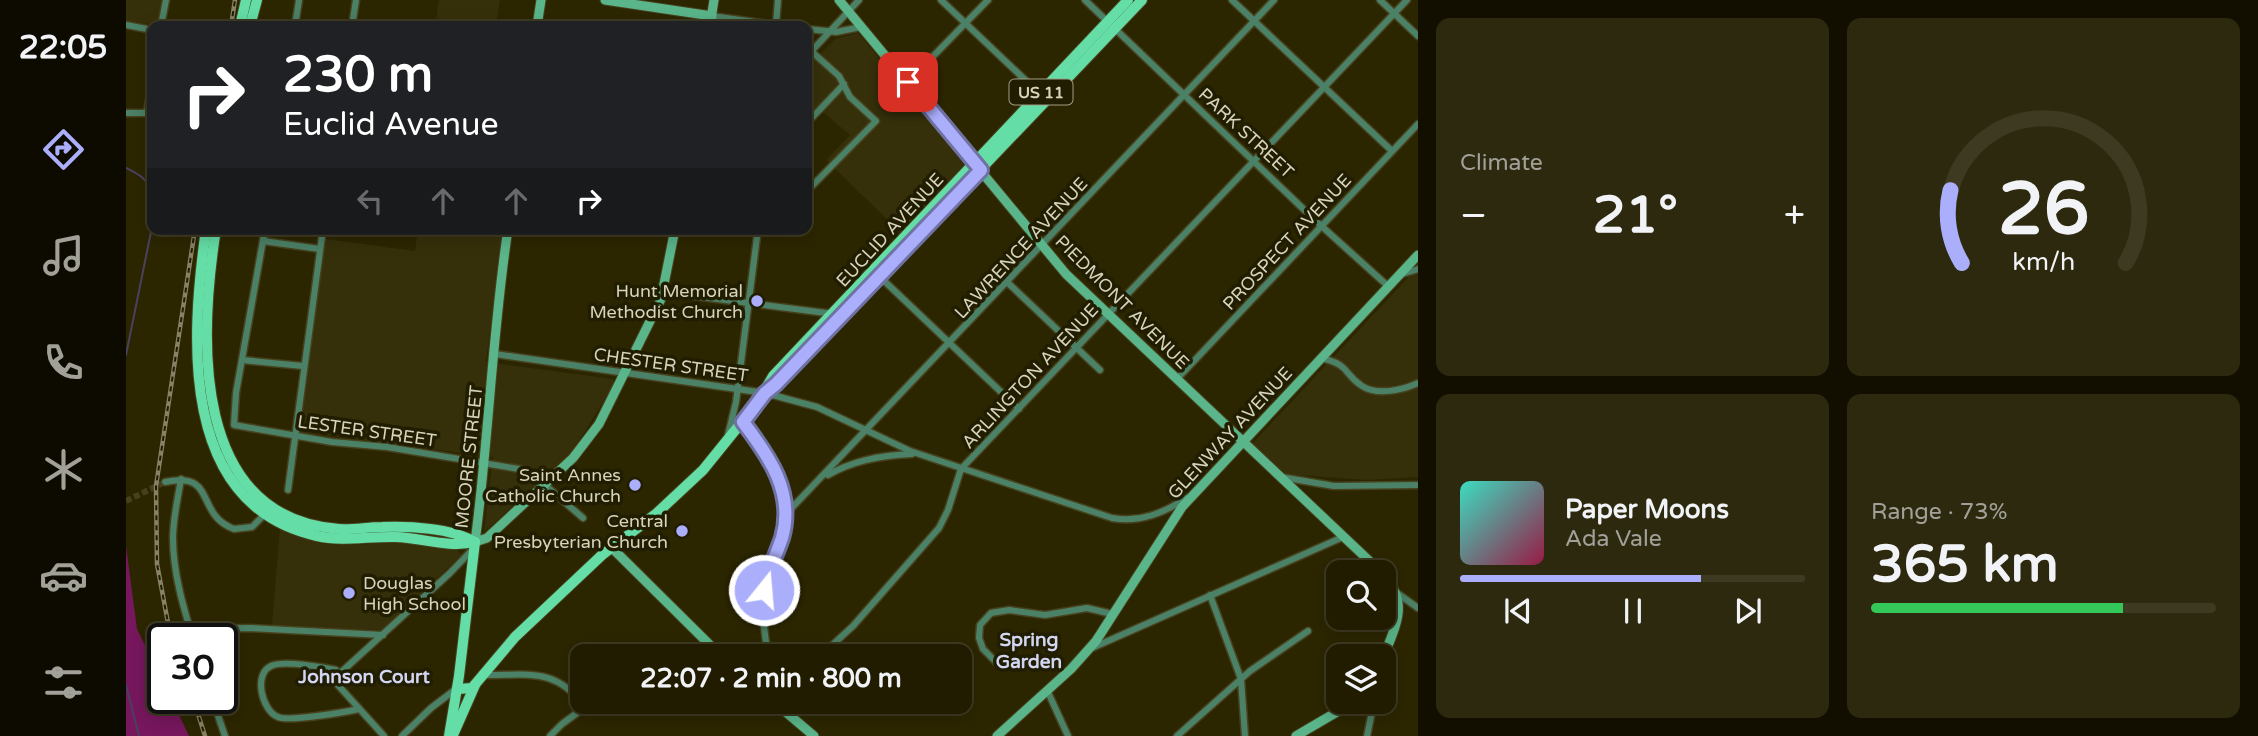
<!DOCTYPE html>
<html lang="en">
<head>
<meta charset="utf-8">
<style>
  body { margin:0; font-family:"Varela Round",sans-serif; background:#2d290f; color:#f1f3f6; height:100vh; display:flex; flex-direction:column; font-size:26px; white-space:nowrap }
  * { box-sizing:border-box; margin:0 }
  p { font-size:23px; color:#a2a199 }
  .icon { flex:none; width:38px; height:38px; fill:none; stroke:currentColor; stroke-width:2; stroke-linecap:round; stroke-linejoin:round }
  .map { position:relative; flex:1; overflow:hidden }
  .panel { display:flex; flex-direction:column; gap:18px; padding:18px; background:#120f00; width:840px }
  .panel>* { flex:none }
  .banner { position:absolute; left:21px; top:21px; width:665px; height:214px; border-radius:14px; box-shadow:0 4px 18px #0003,0 0 0 2px #3e3a22; background:#202124; color:#fff; overflow:hidden }
  .tools { position:absolute; left:1200px; top:560px; display:grid; gap:14px }
  .tools a { display:grid; place-items:center; width:70px; height:70px; border-radius:14px; background:#211c00; box-shadow:0 4px 18px #0003,0 0 0 2px #3e3a22; font-size:35px }
  .speed { position:absolute; left:21px; top:623px; display:flex; gap:14px; font-size:35px; font-weight:700; text-align:center }
  .speed>* { display:grid; place-content:center; width:91px; height:91px; border-radius:50%; background:#211c00; box-shadow:0 4px 18px #0003,0 0 0 2px #3e3a22; line-height:1 }
  .speed .limit { border:4px solid #111; border-radius:10px; background:#fff; color:#111 }
  .pin { position:absolute; display:grid; place-items:center; width:60px; height:60px; color:#fff; margin:-30px; border-radius:14px; box-shadow:0 4px 10px #0006 }
  .me { position:absolute; width:77px; margin:-38px; rotate:17deg; stroke-linejoin:round; filter:drop-shadow(0 0 5px #0008) }
  .turn { display:flex; align-items:center; gap:24px; height:147px; padding:0 21px; font-size:32px }
  .turn .icon { width:91px; height:91px; stroke-width:2.5 }
  .turn b { display:block; font-size:49px; line-height:60px }
  .lanes { display:flex; align-items:center; height:66px; padding:0 21px; background:#0003; justify-content:center; gap:35px; direction:ltr }
  .lanes .off { opacity:.35 }
  .big { font-size:52px; font-weight:800; line-height:1.1 }
  .panel .card { flex:1; display:flex; flex-direction:column; justify-content:center; gap:10px; min-width:0; padding:0 24px; border-radius:14px; background:#2d290f }
  .panel .dial { align-items:center; gap:0 }
  .dial svg { height:182px; overflow:visible; fill:none; stroke:#3e3a22; stroke-width:7; stroke-linecap:round; text-anchor:middle }
  .dial text { fill:#f1f3f6; stroke:none }
  .song { display:flex; align-items:center; gap:21px }
  .cover { width:84px; height:84px; border-radius:10px; background:linear-gradient(135deg,hsl(170 70% 55%),hsl(340 70% 35%)) }
  .played { height:7px; border-radius:4px; background:linear-gradient(90deg,#abaffb 70%,#3e3a22 70%) }
  .keys { display:flex; justify-content:space-around; direction:ltr }
  .heat { display:flex; justify-content:space-between; align-items:center; font-size:38px; direction:ltr }
  .charge { height:10px; border-radius:5px; background:linear-gradient(90deg,#34c759 73%,#3e3a22 0) }
  .panel .tiles { flex:1; display:grid; gap:18px; grid-template-columns:repeat(2,1fr) }
  .trip { position:absolute; left:444px; top:644px; width:402px; height:70px; border-radius:14px; background:#211c00; box-shadow:0 4px 18px #0003,0 0 0 2px #3e3a22; font-weight:800; line-height:70px; text-align:center }
  main { display:flex; flex:1; min-height:0 }
  .dock { display:flex; flex-direction:column; width:126px; justify-content:space-around; align-items:center; background:#0d0b00; color:#a2a199 }
  .dock .icon { width:49px; height:49px }
  .dock .active { color:#abaffb }
  .dock b { font-size:32px; color:#f1f3f6 }
  .map>svg:first-child { display:block }
  .built { fill:#36300a }
  .green { fill:#77175e }
  .lines { fill:none; stroke-linecap:round; stroke-linejoin:round }
  .stream { stroke:#4a415f; stroke-width:2 }
  .street-tunnel { stroke:#46401c; stroke-width:6; stroke-dasharray:6 3; stroke-linecap:butt }
  .street-casing { stroke:#47421e; stroke-width:9 }
  .secondary-casing { stroke:#47421e; stroke-width:11 }
  .primary-casing { stroke:#47421e; stroke-width:12 }
  .street { stroke:#4b8166; stroke-width:6 }
  .secondary { stroke:#5ab58a; stroke-width:9 }
  .primary { stroke:#64dda6; stroke-width:10 }
  .rail-casing { stroke:#878265; stroke-width:4.5 }
  .rail { stroke:#211d00; stroke-width:2; stroke-dasharray:5; stroke-linecap:butt }
  .route-casing { stroke:#6f72a3; stroke-width:18 }
  .route { stroke:#abaffb; stroke-width:12 }
  .poi-dot { fill:#abaffb; stroke:#211d00; stroke-width:2.5 }
  .labels { text-anchor:middle; stroke-width:7; stroke-linejoin:round; paint-order:stroke }
  .shield { fill:#211d00; stroke:#a09d85; stroke-width:2 }
  .shield-label { font-size:16px; font-weight:bold; fill:#d7d4be }
  .street-label { font-size:18px; fill:#d7d4be; stroke:#211d00 }
  .poi-label { font-size:18px; fill:#d7d4be; stroke:#211d00; text-anchor:end }
  .neighbourhood-label { font-size:19px; font-weight:bold; fill:#d3d6f3; stroke:#211d00 }
</style>
</head>
<body>
<main>
<nav class="dock">
<b>22:05</b>
<svg class="icon active" aria-label="directions" viewBox="0 0 24 24"><path d="M12 3l9 9-9 9-9-9zM9 14v-3h6M13 9l2 2-2 2"/></svg>
<svg class="icon" aria-label="music" viewBox="0 0 24 24"><path d="M9 18V5l10-2v13"/><circle cx="6" cy="18" r="3"/><circle cx="16" cy="16" r="3"/></svg>
<svg class="icon" aria-label="phone" viewBox="0 0 24 24"><path d="M5 4h4l2 5-3 2q2 4 5 5l2-3 5 2v4C11 20 4 13 5 4z"/></svg>
<svg class="icon" aria-label="climate" viewBox="0 0 24 24"><path d="M12 3v18M4 7l16 10M4 17L20 7"/></svg>
<svg class="icon" aria-label="car" viewBox="0 0 24 24"><path d="M5 17H2v-5l4-1 3-4h7l3 4 3 1v5h-3M9 17h6M6 11h13"/><circle cx="7" cy="17" r="2"/><circle cx="17" cy="17" r="2"/></svg>
<svg class="icon" aria-label="filters" viewBox="0 0 24 24"><path d="M4 7h16M4 17h16"/><circle cx="9" cy="7" r="2"/><circle cx="15" cy="17" r="2"/></svg>
</nav>
<div class="map">
<svg width="1292" height="736" viewBox="0 0 1292 736">
  <rect width="100%" height="100%" fill="#2c2600"/>
  <g class="built">
    <path d="M0,0H37L33,25L0,21Z"/>
    <path d="M313,0H374L370,26H309Z"/>
    <path d="M732,33L840,163L774,232L700,160L724,135L697,112L681,128V67L709,39Z"/>
    <path d="M292,229H377L360,362L487,379L488,385L446,452L358,532L367,457L174,432L200,239L289,251Z"/>
    <path d="M1292,267V477L1242,480L1158,474L1126,444Z"/>
    <path d="M154,528L197,544L226,545L276,542L331,549L335,555L256,630L146,626Z"/>
  </g>
  <path class="green" d="M0,546L11,629L37,682V698H45L63,736H0Z"/>
  <g class="lines">
    <g class="stream">
      <path d="M0,168C12,174 22,179 26,192"/>
      <path d="M0,355L26,227"/>
      <path d="M0,685L13,736"/>
    </g>
    <path class="street-tunnel" d="M0,501L39,482"/>
    <g class="street-casing">
      <g id="street">
        <path d="M815,0L915,95"/>
        <path d="M959,0L1191,222L1263,287"/>
        <path d="M1106,0L1266,151"/>
        <path d="M1254,0L1292,36"/>
        <path d="M586,16L658,26"/>
        <path d="M0,25L26,30"/>
        <path d="M650,25L652,0"/>
        <path d="M35,26L40,0"/>
        <path d="M169,26L173,0"/>
        <path d="M226,26L230,0"/>
        <path d="M681,29L710,32L735,27"/>
        <path d="M681,56L733,0"/>
        <path d="M782,82L862,0"/>
        <path d="M0,113H21L26,81"/>
        <path d="M681,123L718,84"/>
        <path d="M681,191L750,121L724,97L713,76L685,51"/>
        <path d="M139,229L110,393L108,425L206,442L261,447L399,470L419,485L457,518"/>
        <path d="M137,241L194,249"/>
        <path d="M1276,274L1292,269"/>
        <path d="M752,275L893,409"/>
        <path d="M881,282L974,370"/>
        <path d="M537,292L708,314"/>
        <path d="M369,354L639,393L691,407L784,451L986,518C1014,523 1037,513 1061,498"/>
        <path d="M1195,358C1225,365 1217,374 1236,386C1251,396 1277,390 1292,383"/>
        <path d="M116,360L177,366"/>
        <path d="M1051,379L1292,124"/>
        <path d="M617,422C634,444 653,469 659,497C666,529 645,556 639,586C634,608 639,634 642,656"/>
        <path d="M602,435L610,402L632,229"/>
        <path d="M702,475C728,460 756,455 786,454"/>
        <path d="M1155,477L1208,486L1292,485"/>
        <path d="M55,479C52,498 47,518 47,538C47,572 57,606 67,639"/>
        <path d="M39,482C92,471 68,514 108,529L126,527L140,513"/>
        <path d="M162,490L197,229"/>
        <path d="M660,514L1148,0"/>
        <path d="M1271,593L1292,608"/>
        <path d="M1084,595L1115,679L1119,736"/>
        <path d="M64,629L124,628L257,635"/>
        <path d="M966,648L1217,537"/>
        <path d="M682,656L702,649L727,626L813,528L822,510L835,469L1281,0"/>
        <path d="M872,664L857,649L853,638L854,625L865,613L883,610L919,615L961,608L986,614"/>
        <path d="M212,675L210,670C197,667 157,660 145,666C127,674 136,711 152,717C163,722 219,712 233,709"/>
        <path d="M356,675C402,676 427,666 459,706"/>
        <path d="M921,690L942,736"/>
        <path d="M86,698L99,736"/>
        <path d="M258,736L211,684L212,675L324,573L346,550"/>
        <path d="M276,736L305,708L330,689"/>
        <path d="M424,736L436,724L466,702"/>
        <path d="M1051,736L1124,671L1182,631"/>
        <path d="M1241,736L1248,702"/>
      </g>
    </g>
    <g class="secondary-casing">
      <g id="secondary">
        <path d="M479,0L586,16"/>
        <path d="M713,0L940,274L1255,572"/>
        <path d="M411,26L415,0"/>
        <path d="M584,26L588,0"/>
        <path d="M382,229C366,333 363,438 349,542L361,538L447,458L473,424L535,299L549,229"/>
        <path d="M486,548L595,656"/>
        <path d="M1258,656C1269,626 1284,603 1258,576"/>
        <path d="M648,702L688,736"/>
        <path d="M871,736L945,669L970,641L1056,507L1292,255"/>
        <path d="M1170,736L1228,702"/>
      </g>
    </g>
    <g class="primary-casing">
      <g id="primary">
        <path d="M114,26L120,0"/>
        <path d="M124,26L131,0"/>
        <path d="M80,229C65,336 52,505 191,536C217,542 243,536 270,537C296,538 323,548 349,542"/>
        <path d="M90,229C73,337 64,518 213,529C228,530 241,527 256,527C283,526 326,528 349,542"/>
        <path d="M640,392L650,384L1016,0"/>
        <path d="M331,689L346,688L389,637L476,555L531,513L577,470L632,402L647,376L1002,0"/>
        <path d="M327,735L349,685"/>
        <path d="M323,736L333,676L349,542"/>
      </g>
    </g>
    <use href="#street" class="street"/>
    <use href="#secondary" class="secondary"/>
    <use href="#primary" class="primary"/>
    <g class="rail-casing">
      <g id="rail">
        <path d="M105,26L109,0"/>
        <path d="M45,639L31,564L30,486L69,229"/>
        <path d="M67,698L79,736"/>
      </g>
    </g>
    <use href="#rail" class="rail"/>
  </g>
  <g class="lines">
    <g class="route-casing">
      <path id="route" d="M638,590C642,572 650,555 656,538C669,493 643,456 617,422L639,393L650,384L855,170L782,82"/>
    </g>
    <use href="#route" class="route"/>
  </g>
  <g class="poi-dot">
    <circle cx="631" cy="301" r="7"/>
    <circle cx="509" cy="485" r="7"/>
    <circle cx="556" cy="531" r="7"/>
    <circle cx="223" cy="593" r="7"/>
  </g>
  <g class="labels">
    <rect class="shield" x="883.5" y="79.5" width="63" height="25" rx="5"/>
    <g class="shield-label">
      <text x="915" y="98">US 11</text>
    </g>
    <g class="street-label">
      <text transform="translate(1120 133) rotate(43)" y="6">PARK STREET</text>
      <text transform="translate(764 230) rotate(-47)" y="6">EUCLID AVENUE</text>
      <text transform="translate(1161 242) rotate(-47)" y="6">PROSPECT AVENUE</text>
      <text transform="translate(895 248) rotate(-47)" y="6">LAWRENCE AVENUE</text>
      <text transform="translate(996 302) rotate(45)" y="6">PIEDMONT AVENUE</text>
      <text transform="translate(545 365) rotate(8)" y="6">CHESTER STREET</text>
      <text transform="translate(904 376) rotate(-47)" y="6">ARLINGTON AVENUE</text>
      <text transform="translate(241 431) rotate(8)" y="6">LESTER STREET</text>
      <text transform="translate(1104 433) rotate(-47)" y="6">GLENWAY AVENUE</text>
      <text transform="translate(343 457) rotate(-84)" y="6">MOORE STREET</text>
    </g>
    <g class="poi-label">
      <text x="617" y="297">Hunt Memorial<tspan x="617" dy="21">Methodist Church</tspan></text>
      <text x="495" y="481">Saint Annes<tspan x="495" dy="21">Catholic Church</tspan></text>
      <text x="542" y="527">Central<tspan x="542" dy="21">Presbyterian Church</tspan></text>
      <text x="237" y="589" text-anchor="start">Douglas<tspan x="237" dy="21">High School</tspan></text>
    </g>
    <g class="neighbourhood-label">
      <text x="903" y="646">Spring<tspan x="903" dy="22">Garden</tspan></text>
      <text x="238" y="683">Johnson Court</text>
    </g>
  </g>
</svg>
<div class="tools">
<a><svg class="icon" aria-label="search" viewBox="0 0 24 24"><circle cx="10" cy="10" r="6"/><path d="M15 15l6 6"/></svg></a>
<a><svg class="icon" aria-label="layers" viewBox="0 0 24 24"><path d="M12 4l9 5-9 5-9-5zM3 14l9 5 9-5"/></svg></a>
</div>
<div class="speed"><div class="limit">30</div></div>
<div class="pin" style="left:782px;top:82px;background:#d93025"><svg class="icon" aria-label="arrive" viewBox="0 0 24 24"><path d="M6 21V4h12l-3 4 3 4H6"/></svg></div>
<svg class="me" style="left:638px;top:590px" viewBox="-20 -20 40 40"><circle r="17" fill="#abaffb" stroke="#fff" stroke-width="3"/><path d="M0-11L8 9 0 5-8 9z" fill="#fff"/></svg>
<div class="trip">22:07 · 2 min · 800 m</div>
<div class="banner">
<div class="turn"><svg class="icon" aria-label="right" viewBox="0 0 24 24"><path d="M7 20v-9h11M14 6l5 5-5 5"/></svg><div><b>230 m</b>Euclid Avenue</div></div>
<div class="lanes"><svg class="icon off" aria-label="left" viewBox="0 0 24 24"><path d="M17 20v-9H6M10 6l-5 5 5 5"/></svg><svg class="icon off" aria-label="ahead" viewBox="0 0 24 24"><path d="M12 20V5M6 11l6-6 6 6"/></svg><svg class="icon off" aria-label="ahead" viewBox="0 0 24 24"><path d="M12 20V5M6 11l6-6 6 6"/></svg><svg class="icon" aria-label="right" viewBox="0 0 24 24"><path d="M7 20v-9h11M14 6l5 5-5 5"/></svg></div>
</div>
</div>
<section class="panel">
<div class="tiles">
<div class="card"><p>Climate</p>
<div class="heat"><a>−</a><b class="big">21°</b><a>+</a></div>
</div>
<div class="card dial"><svg viewBox="0 0 100 80">
<path d="M14 69A42 42 0 1 1 86 69"/>
<path d="M14 69A42 42 0 0 1 9 37" stroke="#abaffb"/>
<text x="50" y="56" font-size="32" font-weight="700">26</text>
<text x="50" y="72" font-size="11">km/h</text>
</svg></div>
<div class="card">
<div class="song"><i class="cover"></i><div><b>Paper Moons</b><p>Ada Vale</p></div></div>
<div class="played"></div>
<div class="keys"><svg class="icon" aria-label="previous" viewBox="0 0 24 24"><path d="M18 5L8 12l10 7zM5 5v14"/></svg><svg class="icon" aria-label="pause" viewBox="0 0 24 24"><path d="M8 5v14M16 5v14"/></svg><svg class="icon" aria-label="next" viewBox="0 0 24 24"><path d="M6 5l10 7-10 7zM19 5v14"/></svg></div>
</div>
<div class="card"><p>Range · 73%</p><b class="big">365 km</b><div class="charge"></div></div>
</div>
</section>
</main>
</body>
</html>
